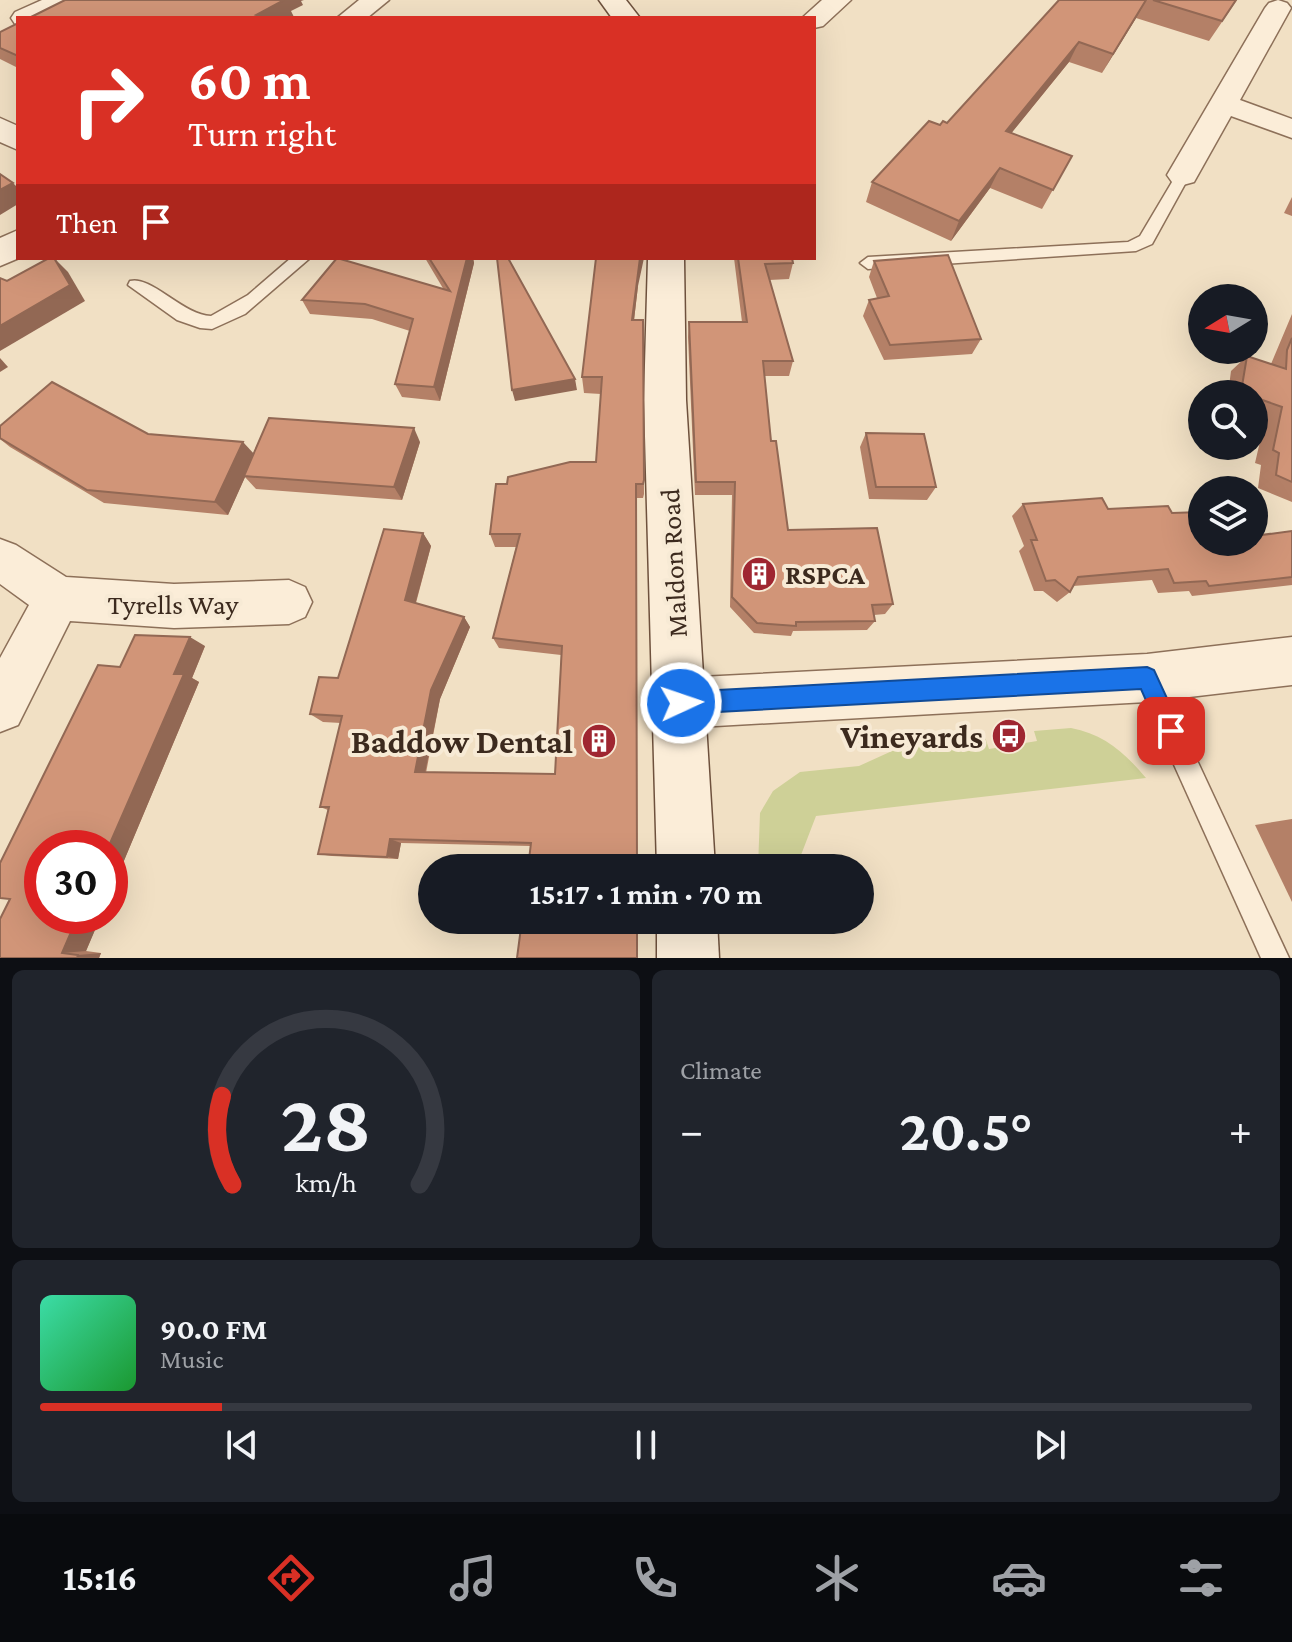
<!DOCTYPE html>
<html lang="en">
<head>
<meta charset="utf-8">
<style>
  body { margin:0; font-family:"Crimson Pro",serif; background:#20242c; color:#f1f3f6; height:100vh; display:flex; flex-direction:column; font-size:30px; white-space:nowrap }
  * { box-sizing:border-box; margin:0 }
  p { font-size:26px; color:#9ea1a6 }
  .icon { flex:none; width:44px; height:44px; fill:none; stroke:currentColor; stroke-width:2; stroke-linecap:round; stroke-linejoin:round }
  .map { position:relative; height:958px; overflow:hidden }
  .panel { display:flex; flex-direction:column; gap:12px; padding:12px; background:#0d0f14; flex:1 }
  .panel>* { flex:none }
  .guide { position:absolute; left:16px; top:16px; width:800px; height:244px; border-radius:0px; box-shadow:0 8px 32px #0002; background:#d93025; color:#fff; overflow:hidden }
  .needle { width:52px; rotate:259deg }
  .controls { position:absolute; left:1188px; top:284px; display:grid; gap:16px }
  .controls a { display:grid; place-items:center; width:80px; height:80px; border-radius:50%; background:#171b24; box-shadow:0 8px 32px #0002; font-size:40px }
  .speed { position:absolute; left:24px; top:830px; display:flex; gap:16px; font-size:40px; font-weight:700; text-align:center }
  .speed>* { display:grid; place-content:center; width:104px; height:104px; border-radius:50%; background:#171b24; box-shadow:0 8px 32px #0002; line-height:1 }
  .speed .limit { border:12px solid #d22; background:#fff; color:#111 }
  .pin { position:absolute; display:grid; place-items:center; width:68px; height:68px; color:#fff; margin:-34px; border-radius:16px; box-shadow:0 4px 12px #0006 }
  .me { position:absolute; width:88px; margin:-44px; rotate:87deg; stroke-linejoin:round; filter:drop-shadow(0 0 6px #0008) }
  .turn { display:flex; align-items:center; gap:28px; height:168px; padding:0 40px; font-size:36px }
  .turn .icon { width:104px; height:104px; stroke-width:2.5 }
  .turn b { display:block; font-size:56px; line-height:68px }
  .then { display:flex; align-items:center; height:76px; padding:0 40px; background:#0003; gap:16px; font-size:30px }
  .big { font-size:60px; font-weight:700; line-height:1.1 }
  .panel .card { flex:1; display:flex; flex-direction:column; justify-content:center; gap:12px; min-width:0; padding:0 28px; border-radius:12px; background:#20242c }
  .panel .dial { align-items:center; gap:0 }
  .dial svg { height:208px; overflow:visible; fill:none; stroke:#363941; stroke-width:7; stroke-linecap:round; text-anchor:middle }
  .dial text { fill:#f1f3f6; stroke:none }
  .song { display:flex; align-items:center; gap:24px }
  .cover { width:96px; height:96px; border-radius:12px; background:linear-gradient(135deg,hsl(160 70% 55%),hsl(130 70% 35%)) }
  .played { height:8px; border-radius:4px; background:linear-gradient(90deg,#d93025 15%,#363941 15%) }
  .keys { display:flex; justify-content:space-around; direction:ltr }
  .heat { display:flex; justify-content:space-between; align-items:center; font-size:44px; direction:ltr }
  .panel .tiles { flex:1; display:grid; gap:12px; grid-template-columns:1fr 1fr }
  .card:last-child { grid-column:span 2 }
  .trip { position:absolute; left:418px; top:854px; width:456px; height:80px; border-radius:40px; background:#171b24; box-shadow:0 8px 32px #0002; font-weight:700; line-height:80px; text-align:center }
  .tab-bar { display:flex; height:128px; justify-content:space-around; align-items:center; background:#090b0e; color:#9ea1a6 }
  .tab-bar .icon { width:56px; height:56px }
  .tab-bar .on { color:#d93025 }
  .tab-bar b { font-size:36px; color:#f1f3f6 }
  .map>svg:first-child { display:block }
  .green { fill:#ced097 }
  .lines { fill:none; stroke-linecap:round; stroke-linejoin:round }
  .lane-casing { stroke:#8d7059; stroke-width:3 }
  .street-casing { stroke:#8d7059; stroke-width:3 }
  .secondary-casing { stroke:#6e513d; stroke-width:3 }
  .lane { fill:#fbedd8; fill-rule:evenodd }
  .street { fill:#fbedd8; fill-rule:evenodd }
  .secondary { fill:#fbedd8; fill-rule:evenodd }
  .wall { fill:#b48067 }
  .shaded-wall { fill:#926854 }
  .building { fill:#d19578; stroke:#926854; stroke-width:2 }
  .route { fill:#1a73e8; stroke:#114b97; stroke-width:2 }
  .labels { text-anchor:middle; stroke-width:8; stroke-linejoin:round; paint-order:stroke }
  .street-label { font-size:28px; fill:#3c2a1e; stroke:#f7ead5 }
  .poi-label { font-size:28px; font-weight:bold; fill:#3c2a1e; stroke:#f7ead5; text-anchor:start }
  .near-poi-label { font-size:34px; font-weight:bold; fill:#3c2a1e; stroke:#f7ead5; text-anchor:end }
</style>
</head>
<body>
<div class="map">
<svg width="1292" height="958" viewBox="0 0 1292 958">
  <rect width="100%" height="100%" fill="#f1e0c4"/>
  <path class="green" d="M1071,728C1104,734 1125,753 1146,778L816,816L796,868H758L760,813L773,791L800,772L859,766L914,741L984,734L989,749L1037,741L1034,731Z"/>
  <g class="lines">
    <g class="lane-casing">
      <g id="lane">
        <path d="M1183,170L1190,175L1152,244L1136,251L868,269L860,263L868,257L1128,242L1140,236L1178,172Z"/>
        <path d="M291,258H310L245,314L212,329L200,328L177,320L128,285L130,281C151,275 183,315 211,316L248,295Z"/>
        <path d="M1147,666L1155,670L1289,958H1261L1135,678L1139,670Z"/>
      </g>
    </g>
    <g class="street-casing">
      <g id="street">
        <path d="M42,0H76C63,18 38,18 18,18V24H15L11,18L15,12Z"/>
        <path d="M359,0H389L367,18H337Z"/>
        <path d="M822,0H851L823,26L814,28V18H802Z"/>
        <path d="M1278,0L1287,3L1291,8L1240,100L1292,119V138L1231,116L1194,182L1183,185L1172,182L1167,175L1265,8L1269,3Z"/>
        <path d="M0,118L18,126V150L0,142Z"/>
        <path d="M18,230L19,258L0,266V238Z"/>
        <path d="M0,539L16,545L66,577L174,584L289,580L305,587L312,602L305,617L289,624L174,628L70,621L18,725L0,732V658L29,605L0,584Z"/>
        <path d="M1292,637V685L1147,702L681,728L663,721L656,703L663,685L681,678L1147,654Z"/>
      </g>
    </g>
    <g class="secondary-casing">
      <g id="secondary">
        <path d="M599,0H626L640,18H612Z"/>
        <path d="M648,258H684L686,400L715,868H657L644,400Z"/>
        <path d="M657,920H717L719,958H657Z"/>
      </g>
    </g>
    <use href="#lane" class="lane"/>
    <use href="#street" class="street"/>
    <use href="#secondary" class="secondary"/>
  </g>
  <g class="wall">
    <path d="M1059,0H1237L1209,41L1136,18L1102,73L1069,62L1011,133L1072,156L1042,209L990,188L951,241L866,202L872,182L940,125L947,123Z"/>
    <path d="M18,23V68L0,59V32Z"/>
    <path d="M1292,197V216L1284,213Z"/>
    <path d="M425,258H473L474,263L440,401L402,397L395,384L410,331L372,319L310,314L302,300L444,290Z"/>
    <path d="M734,258H792L793,263L789,279L769,280L793,361L789,376H764L771,441L788,530L893,604L885,614L874,615L875,621L867,630L793,631L791,636L754,633L730,607L732,495H695L688,337L689,322H742Z"/>
    <path d="M874,261L981,339L972,354L884,360L863,316L869,300L877,298L869,277Z"/>
    <path d="M638,286L634,320L643,337L644,494L643,498H636L637,868L531,846L401,843L398,859L332,856L318,854L328,810L320,807L341,723L323,722L310,714L338,678L423,533L431,546L416,603L464,617L470,627L440,699L426,773L555,774L561,655L499,648L493,638L516,547H495L490,534L507,484L596,462L601,394L584,393L582,377Z"/>
    <path d="M1292,314V502L1258,488L1261,465L1255,463L1265,420L1254,416V394H1228L1231,371L1247,356L1271,364Z"/>
    <path d="M0,426L148,434L253,454L420,442L402,500L256,489L245,477L228,515L104,503L10,447L0,439Z"/>
    <path d="M866,433L936,487L927,500L869,499L860,447Z"/>
    <path d="M1023,504L1172,513L1202,542H1254L1292,531V585L1192,596L1189,591L1158,593L1152,580L1073,586L1070,592L1057,602L1043,591H1034L1019,551L1024,546L1012,516Z"/>
    <path d="M205,646L192,678L199,682L86,951L101,953L99,958H0L10,899L120,667Z"/>
    <path d="M1292,819V902L1255,825Z"/>
  </g>
  <g class="shaded-wall">
    <path d="M281,0H304L301,1L303,5L291,11L294,17L291,18H257L256,15Z"/>
    <path d="M1146,0L1136,18L1102,73L1113,54Z"/>
    <path d="M1079,42L1069,62L997,151L1006,131Z"/>
    <path d="M1000,168L990,188L951,241L959,221Z"/>
    <path d="M13,183L18,188V204L0,215V190Z"/>
    <path d="M54,258L68,272L85,301L0,351V326Z"/>
    <path d="M467,258H473L474,263L440,401L434,387Z"/>
    <path d="M640,258H644L638,286L632,337V320Z"/>
    <path d="M0,358L8,367L0,372Z"/>
    <path d="M575,379L577,390L515,401L512,390Z"/>
    <path d="M414,428L420,442L402,500L394,487Z"/>
    <path d="M243,442L255,455L228,515L215,502Z"/>
    <path d="M423,533L431,546L413,612L405,600Z"/>
    <path d="M464,617L470,627L440,699L424,778L415,772L431,690Z"/>
    <path d="M190,637L205,646L192,678L199,682L110,894V848H108L174,674Z"/>
    <path d="M390,839L401,843L398,859L387,857Z"/>
    <path d="M78,916H101L86,951L62,953Z"/>
    <path d="M101,953L99,958H77L78,955Z"/>
  </g>
  <g class="building">
    <path d="M65,0H284L256,15L264,18H29Z"/>
    <path d="M1059,0H1146L1113,54L1079,42L1006,131L1072,156L1053,190L1000,168L959,221L872,182L929,121L940,125L943,121L947,123Z"/>
    <path d="M1153,0H1236L1222,21Z"/>
    <path d="M18,23V56L0,48V32Z"/>
    <path d="M0,174L13,183L0,190Z"/>
    <path d="M948,255L981,339L890,345L869,300L889,296L874,261Z"/>
    <path d="M49,258H54L70,285L0,326V278L7,281Z"/>
    <path d="M337,258L450,291L429,258H467L434,387L395,384L413,319L365,304L302,300Z"/>
    <path d="M497,258H508L575,379L512,390Z"/>
    <path d="M596,258H640L632,320H643L644,480L643,484H636L637,868H528L531,843L390,839L387,857L318,854L329,807H320L342,716L310,714L319,677L338,678L384,529L423,533L405,600L464,617L431,690L415,772L555,774L562,646L493,638L520,534H490L496,484H507L508,477L570,462H596L602,377H582Z"/>
    <path d="M738,258H792L793,263L765,264L793,361H763L771,441H776L788,530L877,528L893,604L872,605L875,621L796,622V626L757,623L732,597L735,482H696L689,322H747Z"/>
    <path d="M1292,338V482L1276,475L1279,453L1273,450L1282,407L1254,397V394L1241,392L1247,356L1286,369L1287,350Z"/>
    <path d="M52,382L148,434L243,442L215,502L87,490L0,438V426Z"/>
    <path d="M269,418L414,428L394,487L244,476Z"/>
    <path d="M866,433L924,434L936,487H876Z"/>
    <path d="M1102,498L1108,509L1168,506L1172,513L1201,512L1202,542H1254V536L1292,531V577L1209,586L1206,581L1174,583L1168,569L1078,577L1070,592L1055,580L1046,581L1031,540H1037L1023,504Z"/>
    <path d="M135,635L190,637L174,674H184L108,848H42V916H78L62,953L78,955L77,958H0V919L10,899L0,898V863L98,665L120,667Z"/>
    <path d="M522,920H637V958H517Z"/>
  </g>
  <path class="route" d="M1147,667L1154,670L1182,731L1178,739L1171,742L1163,739L1141,689L681,714L673,711L670,703L673,696L681,692Z"/>
  <defs>
    <g id="building-disc" transform="scale(1.8)"><circle r="9.5" fill="#9f2631" stroke="#f7ead5"/><path d="M-4-6H4V6H1V3H-1V6H-4ZM-2.5-4.3h1.7v1.8h-1.7ZM.8-4.3h1.7v1.8H.8ZM-2.5-1h1.7V.8h-1.7ZM.8-1h1.7V.8H.8Z" fill="#fff"/></g>
    <g id="bus-disc" transform="scale(1.8)"><circle r="9.5" fill="#9f2631" stroke="#f7ead5"/><path d="M-5-6H5V4H4V6H2V4H-2V6H-4V4H-5ZM-3.5-4V0h7V-4ZM-3.5 1.2v1.5H-2V1.2ZM2 1.2v1.5H3.5V1.2Z" fill="#fff"/></g>
  </defs>
  <g fill-rule="evenodd">
    <use href="#building-disc" x="759" y="574"/>
    <use href="#bus-disc" x="1009" y="736"/>
    <use href="#building-disc" x="599" y="741"/>
  </g>
  <g class="labels">
    <g class="street-label">
      <text transform="translate(673 563) rotate(-93)" y="10">Maldon Road</text>
      <text x="173" y="614">Tyrells Way</text>
    </g>
    <g class="poi-label">
      <text x="785" y="584">RSPCA</text>
    </g>
    <g class="near-poi-label">
      <text x="983" y="748">Vineyards</text>
      <text x="573" y="753">Baddow Dental</text>
    </g>
  </g>
</svg>
<div class="controls">
<a><svg class="needle" viewBox="-14 -14 28 28"><path d="M0-13l5 13h-10z" fill="#e53935"/><path d="M0 13l5-13h-10z" fill="#9ea1a6"/></svg></a>
<a><svg class="icon" aria-label="search" viewBox="0 0 24 24"><circle cx="10" cy="10" r="6"/><path d="M15 15l6 6"/></svg></a>
<a><svg class="icon" aria-label="layers" viewBox="0 0 24 24"><path d="M12 4l9 5-9 5-9-5zM3 14l9 5 9-5"/></svg></a>
</div>
<div class="speed"><div class="limit">30</div></div>
<div class="pin" style="left:1171px;top:731px;background:#d93025"><svg class="icon" aria-label="arrive" viewBox="0 0 24 24"><path d="M6 21V4h12l-3 4 3 4H6"/></svg></div>
<svg class="me" style="left:681px;top:703px" viewBox="-20 -20 40 40"><circle r="17" fill="#1a73e8" stroke="#fff" stroke-width="3"/><path d="M0-11L8 9 0 5-8 9z" fill="#fff"/></svg>
<div class="trip">15:17 · 1 min · 70 m</div>
<div class="guide">
<div class="turn"><svg class="icon" aria-label="right" viewBox="0 0 24 24"><path d="M7 20v-9h11M14 6l5 5-5 5"/></svg><div><b>60 m</b>Turn right</div></div>
<div class="then">Then<svg class="icon" aria-label="arrive" viewBox="0 0 24 24"><path d="M6 21V4h12l-3 4 3 4H6"/></svg></div>
</div>
</div>
<section class="panel">
<div class="tiles">
<div class="card dial"><svg viewBox="0 0 100 80">
<path d="M14 69A42 42 0 1 1 86 69"/>
<path d="M14 69A42 42 0 0 1 10 35" stroke="#d93025"/>
<text x="50" y="56" font-size="32" font-weight="700">28</text>
<text x="50" y="72" font-size="11">km/h</text>
</svg></div>
<div class="card"><p>Climate</p>
<div class="heat"><a>−</a><b class="big">20.5°</b><a>+</a></div>
</div>
<div class="card">
<div class="song"><i class="cover"></i><div><b>90.0 FM</b><p>Music</p></div></div>
<div class="played"></div>
<div class="keys"><svg class="icon" aria-label="previous" viewBox="0 0 24 24"><path d="M18 5L8 12l10 7zM5 5v14"/></svg><svg class="icon" aria-label="pause" viewBox="0 0 24 24"><path d="M8 5v14M16 5v14"/></svg><svg class="icon" aria-label="next" viewBox="0 0 24 24"><path d="M6 5l10 7-10 7zM19 5v14"/></svg></div>
</div>
</div>
</section>
<nav class="tab-bar">
<b>15:16</b>
<svg class="icon on" aria-label="directions" viewBox="0 0 24 24"><path d="M12 3l9 9-9 9-9-9zM9 14v-3h6M13 9l2 2-2 2"/></svg>
<svg class="icon" aria-label="music" viewBox="0 0 24 24"><path d="M9 18V5l10-2v13"/><circle cx="6" cy="18" r="3"/><circle cx="16" cy="16" r="3"/></svg>
<svg class="icon" aria-label="phone" viewBox="0 0 24 24"><path d="M5 4h4l2 5-3 2q2 4 5 5l2-3 5 2v4C11 20 4 13 5 4z"/></svg>
<svg class="icon" aria-label="climate" viewBox="0 0 24 24"><path d="M12 3v18M4 7l16 10M4 17L20 7"/></svg>
<svg class="icon" aria-label="car" viewBox="0 0 24 24"><path d="M5 17H2v-5l4-1 3-4h7l3 4 3 1v5h-3M9 17h6M6 11h13"/><circle cx="7" cy="17" r="2"/><circle cx="17" cy="17" r="2"/></svg>
<svg class="icon" aria-label="filters" viewBox="0 0 24 24"><path d="M4 7h16M4 17h16"/><circle cx="9" cy="7" r="2"/><circle cx="15" cy="17" r="2"/></svg>
</nav>
</body>
</html>
